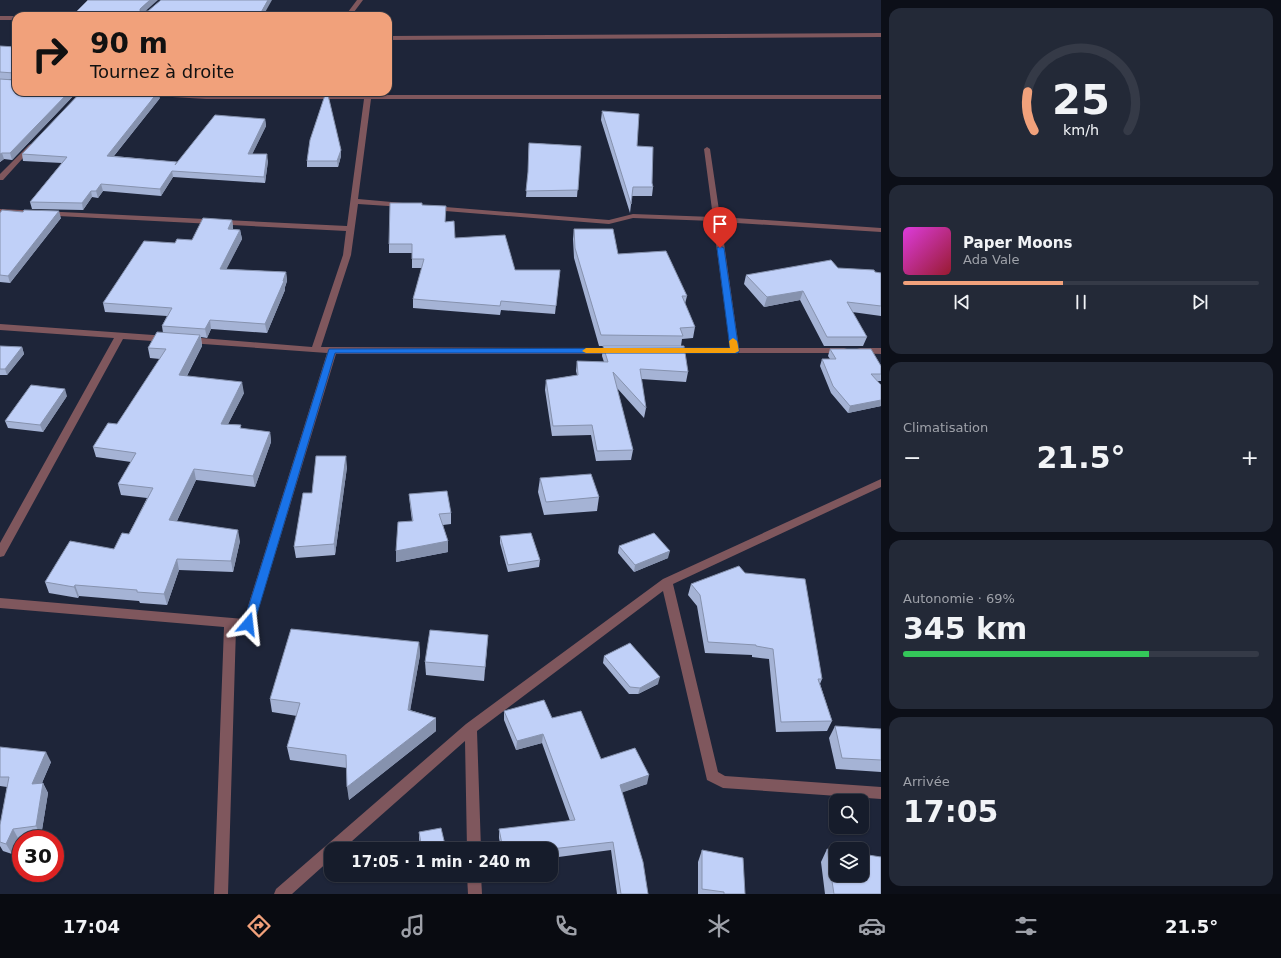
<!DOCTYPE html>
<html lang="fr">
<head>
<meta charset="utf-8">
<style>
  body { margin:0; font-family:"DejaVu Sans",sans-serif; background:#232937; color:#f1f3f6; height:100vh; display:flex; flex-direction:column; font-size:15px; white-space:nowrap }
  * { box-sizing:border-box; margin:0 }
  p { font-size:13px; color:#9ea1a9 }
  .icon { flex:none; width:22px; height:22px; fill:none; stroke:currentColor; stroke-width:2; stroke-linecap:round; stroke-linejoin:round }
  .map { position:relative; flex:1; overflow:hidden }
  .drawer { display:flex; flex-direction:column; gap:8px; padding:8px; background:#0c0f18; width:400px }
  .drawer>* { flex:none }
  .guide { position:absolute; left:12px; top:12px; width:380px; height:84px; border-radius:12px; box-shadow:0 1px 3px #0004,0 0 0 1px #353a47; background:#f1a17b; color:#111; overflow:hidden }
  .fabs { position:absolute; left:829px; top:794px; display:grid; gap:8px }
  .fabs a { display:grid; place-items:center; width:40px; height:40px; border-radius:8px; background:#161c2b; box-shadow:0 1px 3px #0004,0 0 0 1px #353a47; font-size:20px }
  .speed { position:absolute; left:12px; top:830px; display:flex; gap:8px; font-size:20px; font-weight:700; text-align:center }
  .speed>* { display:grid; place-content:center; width:52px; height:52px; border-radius:50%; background:#161c2b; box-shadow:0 1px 3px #0004,0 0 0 1px #353a47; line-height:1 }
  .speed .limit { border:6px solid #d22; background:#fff; color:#111 }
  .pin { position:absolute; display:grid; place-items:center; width:34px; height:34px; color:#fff; margin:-41px -17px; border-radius:50% 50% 50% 0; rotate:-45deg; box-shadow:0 0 4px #0007 }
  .pin .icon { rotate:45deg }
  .me { position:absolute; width:44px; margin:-22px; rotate:17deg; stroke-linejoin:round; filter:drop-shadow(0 0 3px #0008) }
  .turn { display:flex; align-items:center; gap:14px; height:84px; padding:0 12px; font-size:18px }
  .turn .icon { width:52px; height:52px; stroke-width:2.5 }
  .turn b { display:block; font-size:28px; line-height:34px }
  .big { font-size:30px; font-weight:600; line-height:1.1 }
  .drawer .tile { flex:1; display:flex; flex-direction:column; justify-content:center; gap:6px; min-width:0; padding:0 14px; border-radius:12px; background:#232937 }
  .drawer .dial { align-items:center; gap:0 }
  .dial svg { height:104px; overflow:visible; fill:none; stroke:#353a47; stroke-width:7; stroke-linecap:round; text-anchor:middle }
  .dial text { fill:#f1f3f6; stroke:none }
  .song { display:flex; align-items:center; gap:12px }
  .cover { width:48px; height:48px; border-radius:6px; background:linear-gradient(135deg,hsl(300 70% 55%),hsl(350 70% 35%)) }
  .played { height:4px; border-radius:2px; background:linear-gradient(90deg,#f1a17b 45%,#353a47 45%) }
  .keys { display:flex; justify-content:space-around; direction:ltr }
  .heat { display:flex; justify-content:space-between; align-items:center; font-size:22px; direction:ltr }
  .charge { height:6px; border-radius:3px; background:linear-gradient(90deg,#34c759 69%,#353a47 0) }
  .trip { position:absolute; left:324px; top:842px; width:234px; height:40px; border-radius:12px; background:#161c2b; box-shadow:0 1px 3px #0004,0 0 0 1px #353a47; font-weight:600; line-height:40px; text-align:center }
  .tabs { display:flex; height:64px; justify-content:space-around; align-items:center; background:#090b11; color:#9ea1a9 }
  .tabs .icon { width:28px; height:28px }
  .tabs .selected { color:#f1a17b }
  .tabs b { font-size:18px; color:#f1f3f6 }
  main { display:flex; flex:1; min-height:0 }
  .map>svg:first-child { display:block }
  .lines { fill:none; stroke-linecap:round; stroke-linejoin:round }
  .minor { fill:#7f575d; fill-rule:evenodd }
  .wall { fill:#a5b3d5 }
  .shaded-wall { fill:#8692ae }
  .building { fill:#c0d0f8; stroke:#8692ae }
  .route { fill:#1a73e8; stroke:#114b97 }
  .slow { fill:#f59e0b }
</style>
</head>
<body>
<main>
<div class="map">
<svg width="881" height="894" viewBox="0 0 881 894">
  <rect width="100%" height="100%" fill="#1e2539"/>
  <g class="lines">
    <g class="minor">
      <path d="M357,0H363L351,16H345Z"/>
      <rect x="0" y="16" width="16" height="4"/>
      <path d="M881,33V37L388,40V36Z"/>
      <path d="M119,92H154L206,95H881V99H371L358,199L403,203L407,205L403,207L358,204L351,255L321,347L616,348L621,351L616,354H336L254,624L252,627L248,629L236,628L228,894H214L224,627L0,608V598L244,619L327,353L189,343L185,340L189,337L312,347L343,255L346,231L0,213V209L347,226L364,99H206L122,94Z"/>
      <path d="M31,144L34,146L33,147L3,180H0V174L29,145Z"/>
      <path d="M707,147L710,149L720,217L881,228V232L721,222L739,348H844L847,349L849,351L847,353H669L667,351L669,349L672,348H730L713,221L633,218L609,224L433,210L429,208L433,206L609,220L633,214L713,217L704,149Z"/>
      <path d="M0,324L167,336L171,339L167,342L123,339L4,556L0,557V543L114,338L0,330Z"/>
      <path d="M860,348H881V354L857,353L855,351L857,349Z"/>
      <path d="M881,479V487L673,584L718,772L725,776L881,787V799L723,788L707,780L663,591L477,731L481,849H467L465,741L343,849H331V859L292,894H274L276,889L466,724L663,579Z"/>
      <path d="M467,875H481L482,894H468Z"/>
    </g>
  </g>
  <g class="wall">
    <path d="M0,46L16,47V92H77L12,160L4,159L0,162V79L14,80V79H0Z"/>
    <path d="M160,98L114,156L177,162L265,119L266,126L252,154L268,161L265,183L173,177L161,196L103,191L98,198L92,197L83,210L32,209L30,202L62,163L23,161L22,154Z"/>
    <path d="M602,111L637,146L653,187L652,196H632L630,213L601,120Z"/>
    <path d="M529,143L581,146L577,197H526L528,175Z"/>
    <path d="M341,150V156L338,167H307V161Z"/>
    <path d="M422,205L445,222L455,238L515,270H560L555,314L501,310L500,315L413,308V299L422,268H412V253H389V244Z"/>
    <path d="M0,213L61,218L10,283L0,282Z"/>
    <path d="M232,220L233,229L240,230L242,239L226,269L286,272L287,281L285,287V290L267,333L211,329L207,338L201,337L202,346L187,376L244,393L228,424L241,425V429L270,432L271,442L255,487L196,480L177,521L240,541L233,572L179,570L167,605L140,603L139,601L79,596L78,598L49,593L45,582L114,549L129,534L147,498L121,495L118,484L131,462L96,457L93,447L117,424L160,359L150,358L148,348L163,333L162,326L167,316L105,312L103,303L175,243L192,240Z"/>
    <path d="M574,229L618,254L687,296L685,304L695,327L693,338L682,339L681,346L688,372L686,382L641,379L646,408L644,418L617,388L633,450L631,460L596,461L591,435L552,436L545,390L546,380L577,375L576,371L577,361L604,362L602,356L603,346H599L574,258L573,239Z"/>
    <path d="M838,268L881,273V316L852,312L867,337L863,346H824L800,300L764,307L744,284L746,275Z"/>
    <path d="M0,346L22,347L24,354L7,375H0Z"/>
    <path d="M830,349L881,366V381H877L881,385V406L848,413L831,393L820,366L822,359H830L828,356Z"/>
    <path d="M67,396L43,432L8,428L5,421Z"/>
    <path d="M347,467L335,555L296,558L294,547L312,493Z"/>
    <path d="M540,478L599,497L597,511L544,515L538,492Z"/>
    <path d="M409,494L451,513V524L443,525L448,552L396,562L412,521L410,505Z"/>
    <path d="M500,536L540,560L539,567L508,572L500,543Z"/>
    <path d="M619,546L668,558L634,572L618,553Z"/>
    <path d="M691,584L822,679L820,684L832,721L827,731L776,732L769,659L752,657V655L705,653L697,606L688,595Z"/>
    <path d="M488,635L484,681L426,675L425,662Z"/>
    <path d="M419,642L420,655L410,710L436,718V731L349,800L347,768L290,760L287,747L297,716L272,712L270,699Z"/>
    <path d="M604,656L658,684L638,694H629L603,663Z"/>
    <path d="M504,711L552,718L601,759L647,784L622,792L648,894H617L611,850L551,858V849H501L499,838V829L570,821L542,743L516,750L504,720Z"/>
    <path d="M835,726L881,729V772L836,769L829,738Z"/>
    <path d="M0,747L51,762L42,783H43L48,793L41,836L18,838L12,854L3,851L0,846V825L7,787L0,786Z"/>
    <path d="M419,832L446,849H421L419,839Z"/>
    <path d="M827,849L881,894H825L821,862Z"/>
    <path d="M702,850L745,894H698V862Z"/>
  </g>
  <g class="shaded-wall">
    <path d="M150,0H158L141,15L140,9Z"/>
    <path d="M268,0H272L263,16H259Z"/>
    <path d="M69,92H77L12,160L10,153Z"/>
    <path d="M158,92L160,98L109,162L107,156Z"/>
    <path d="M265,119L266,126L249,161L248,154Z"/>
    <path d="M341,150V156L338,167L337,161Z"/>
    <path d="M2,153L4,159L0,162V154Z"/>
    <path d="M267,154L268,161L265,183L264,177Z"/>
    <path d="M172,171L173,177L161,196L160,189Z"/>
    <path d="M101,184L103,191L98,198L96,191Z"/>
    <path d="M91,191L92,197L83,210L82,203Z"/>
    <path d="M59,211L61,218L10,283L8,276Z"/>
    <path d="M232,220L233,228L229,238L228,229Z"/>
    <path d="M240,230L242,239L222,278L220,269Z"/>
    <path d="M286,272L287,281L285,287V290L267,333L265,324Z"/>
    <path d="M803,291L800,300L764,307L767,297Z"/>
    <path d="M210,320L211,329L207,338L205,329Z"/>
    <path d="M200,335L202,346L182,385L179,375Z"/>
    <path d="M22,347L24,354L7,375L5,369Z"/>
    <path d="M242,382L244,393L223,434L221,424Z"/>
    <path d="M65,389L67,396L43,432L40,425Z"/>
    <path d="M881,400V406L848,413L850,406Z"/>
    <path d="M270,432L271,442L255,487L253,476Z"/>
    <path d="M346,456L347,467L335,555L334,544Z"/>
    <path d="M194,469L196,480L172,531L169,520Z"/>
    <path d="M238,530L240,541L233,572L231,561Z"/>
    <path d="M448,541V552L396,562V551Z"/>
    <path d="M670,551L668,558L634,572L635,565Z"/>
    <path d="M177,559L179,570L167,605L164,594Z"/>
    <path d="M75,585L79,596L78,598L74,587Z"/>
    <path d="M488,635L487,649L484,681L485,667Z"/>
    <path d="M419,642L420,655L408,723V710Z"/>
    <path d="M660,677L658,684L638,694L640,688Z"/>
    <path d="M436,718V731L349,800L347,787Z"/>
    <path d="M543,734L542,743L516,750L517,741Z"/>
    <path d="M46,752L51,762L37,794L32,784Z"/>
    <path d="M649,775L647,784L618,794L620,785Z"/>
    <path d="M43,783L48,793L41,836L36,826Z"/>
    <path d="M13,829L18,838L12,854L6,844Z"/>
  </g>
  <g class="building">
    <path d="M88,0H150L140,9V11H148L161,0H268L259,16H72Z"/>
    <path d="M0,46L16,47V92H69L10,153H2L0,154V79L14,80L16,75L14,73L0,72Z"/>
    <path d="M81,92H158L107,156L177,162L175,165L215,115L265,119L248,154H267L264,177L172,171L160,189L101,184L96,191H91L82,203L30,202L67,157L22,154Z"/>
    <path d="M325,95H328L341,150L337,161H307L310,140Z"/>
    <path d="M602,111L639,114L637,146L653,147L652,183L653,187H633L631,204Z"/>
    <path d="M529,143L581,146L578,190L526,191L528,172Z"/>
    <path d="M390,203H422V205L446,206L445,222L454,221L455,238L505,235L515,270H560L556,306L501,301L500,306L413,299L424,259H412V244H389Z"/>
    <path d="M2,210L23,212L24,210L59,211L8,276L0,275V213Z"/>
    <path d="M203,218L232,220L228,229L240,230L220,269L286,272L283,281H284L265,324L210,320L205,329L162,326L172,308L103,303L144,241L175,243L177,239L192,240Z"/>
    <path d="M574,229H613L618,254L666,251L687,296H682L695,327L680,328L683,336L601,335L575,248Z"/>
    <path d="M831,260L838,268L874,270L875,272L881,273V306L847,302L867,337H827L803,291L767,297L746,275Z"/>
    <path d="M157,332L200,335L179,375L242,382L221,424L241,425L240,428L270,432L253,476L194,469L169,520L238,530L231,561L177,559L164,594L137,592V590L75,585L74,587L45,582L70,541L114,549L122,533L129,534L153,488L118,484L136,453L93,447L108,423L117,424L166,349L148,348Z"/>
    <path d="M0,346L22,347L5,369H0Z"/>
    <path d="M603,346H684L688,372L640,369L646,408L613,372L633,450L597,451L592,425L553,426L546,380L578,375L577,361L608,362Z"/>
    <path d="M830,349H871L881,366V374H871L881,385V400L850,406L833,386L822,359H836Z"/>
    <path d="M31,385L65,389L40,425L5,421Z"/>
    <path d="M316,456H346L334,544L294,547L303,493H312Z"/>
    <path d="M591,474L599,497L546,502L540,478Z"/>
    <path d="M447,491L451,513L439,514L448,541L396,551L398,522L413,521L409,494Z"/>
    <path d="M531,533L540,560L508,565L500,536Z"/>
    <path d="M654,533L670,551L635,565L619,546Z"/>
    <path d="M739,566L745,573L805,579L822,679H818L832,721L781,722L773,649L756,646V645L708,642L700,595L691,584Z"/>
    <path d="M291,629L419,642L408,710L436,718L347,787L346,755L287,747L300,703L270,699Z"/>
    <path d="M430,630L488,635L485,667L425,662Z"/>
    <path d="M630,643L660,677L640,688L630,687L604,656Z"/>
    <path d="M544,700L552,718L581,711L601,759L635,748L649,775L620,785L643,862L648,894H621L613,842L551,849H503L499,829L575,820L543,734L517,741L504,711Z"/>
    <path d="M835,726L881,729V760L842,758Z"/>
    <path d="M0,747L46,752L32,784L43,783L36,826L13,829L6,844L0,842V825L9,777H0Z"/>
    <path d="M441,828L446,849H422L419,832Z"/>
    <path d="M827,849L836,851V875H862V854L881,857V894H834Z"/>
    <path d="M702,850L743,858L745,894H724V892L702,889Z"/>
  </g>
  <path class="route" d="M720,246L724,248L739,351L738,353H335L254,624L252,627L248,628L245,627L243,624L329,349L730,348L717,248Z"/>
  <path class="slow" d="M733,338L737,341L739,351L735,353H586L582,351L586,348H730L729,341Z"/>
</svg>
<div class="fabs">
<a><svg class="icon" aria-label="search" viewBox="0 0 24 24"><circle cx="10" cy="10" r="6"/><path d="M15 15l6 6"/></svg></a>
<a><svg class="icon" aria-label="layers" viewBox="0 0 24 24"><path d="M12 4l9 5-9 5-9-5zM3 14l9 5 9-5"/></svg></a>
</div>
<div class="speed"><div class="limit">30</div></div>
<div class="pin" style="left:720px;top:248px;background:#d93025"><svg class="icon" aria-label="arrive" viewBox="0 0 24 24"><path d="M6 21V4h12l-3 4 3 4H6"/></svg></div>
<svg class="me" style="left:248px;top:624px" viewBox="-20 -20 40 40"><path d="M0-17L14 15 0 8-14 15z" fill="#1a73e8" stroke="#fff" stroke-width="4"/></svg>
<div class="trip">17:05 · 1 min · 240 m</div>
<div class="guide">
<div class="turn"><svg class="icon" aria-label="right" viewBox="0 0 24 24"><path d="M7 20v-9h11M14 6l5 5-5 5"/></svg><div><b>90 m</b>Tournez à droite</div></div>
</div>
</div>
<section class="drawer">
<div class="tile dial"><svg viewBox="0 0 100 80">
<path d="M14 69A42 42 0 1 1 86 69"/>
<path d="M14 69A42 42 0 0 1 9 39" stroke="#f1a17b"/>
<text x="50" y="56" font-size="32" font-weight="700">25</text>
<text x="50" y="72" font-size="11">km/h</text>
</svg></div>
<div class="tile">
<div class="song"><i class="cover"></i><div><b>Paper Moons</b><p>Ada Vale</p></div></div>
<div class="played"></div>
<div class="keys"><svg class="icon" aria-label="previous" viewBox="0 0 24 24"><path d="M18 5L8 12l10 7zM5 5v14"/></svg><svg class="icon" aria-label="pause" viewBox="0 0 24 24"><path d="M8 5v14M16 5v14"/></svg><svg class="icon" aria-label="next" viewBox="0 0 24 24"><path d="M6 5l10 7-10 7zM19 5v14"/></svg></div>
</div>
<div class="tile"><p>Climatisation</p>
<div class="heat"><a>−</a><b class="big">21.5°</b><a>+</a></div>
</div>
<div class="tile"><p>Autonomie · 69%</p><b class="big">345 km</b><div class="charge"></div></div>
<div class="tile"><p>Arrivée</p><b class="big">17:05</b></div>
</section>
</main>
<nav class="tabs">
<b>17:04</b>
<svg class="icon selected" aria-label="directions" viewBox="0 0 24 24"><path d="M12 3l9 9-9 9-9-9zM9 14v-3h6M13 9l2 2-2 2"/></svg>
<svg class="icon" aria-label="music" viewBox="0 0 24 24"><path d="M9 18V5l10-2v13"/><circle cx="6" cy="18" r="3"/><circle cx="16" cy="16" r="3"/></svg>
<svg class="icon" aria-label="phone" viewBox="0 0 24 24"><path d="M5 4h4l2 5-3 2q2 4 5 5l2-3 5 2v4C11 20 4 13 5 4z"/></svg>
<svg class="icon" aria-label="climate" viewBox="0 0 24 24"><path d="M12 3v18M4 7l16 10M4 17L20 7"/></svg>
<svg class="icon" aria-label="car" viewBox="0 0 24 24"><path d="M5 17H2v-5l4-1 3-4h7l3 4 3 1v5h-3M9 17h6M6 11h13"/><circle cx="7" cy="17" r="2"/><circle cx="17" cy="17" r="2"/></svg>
<svg class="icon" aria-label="filters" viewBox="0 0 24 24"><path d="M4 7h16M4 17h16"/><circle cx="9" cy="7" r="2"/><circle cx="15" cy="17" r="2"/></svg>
<b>21.5°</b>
</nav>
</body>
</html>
